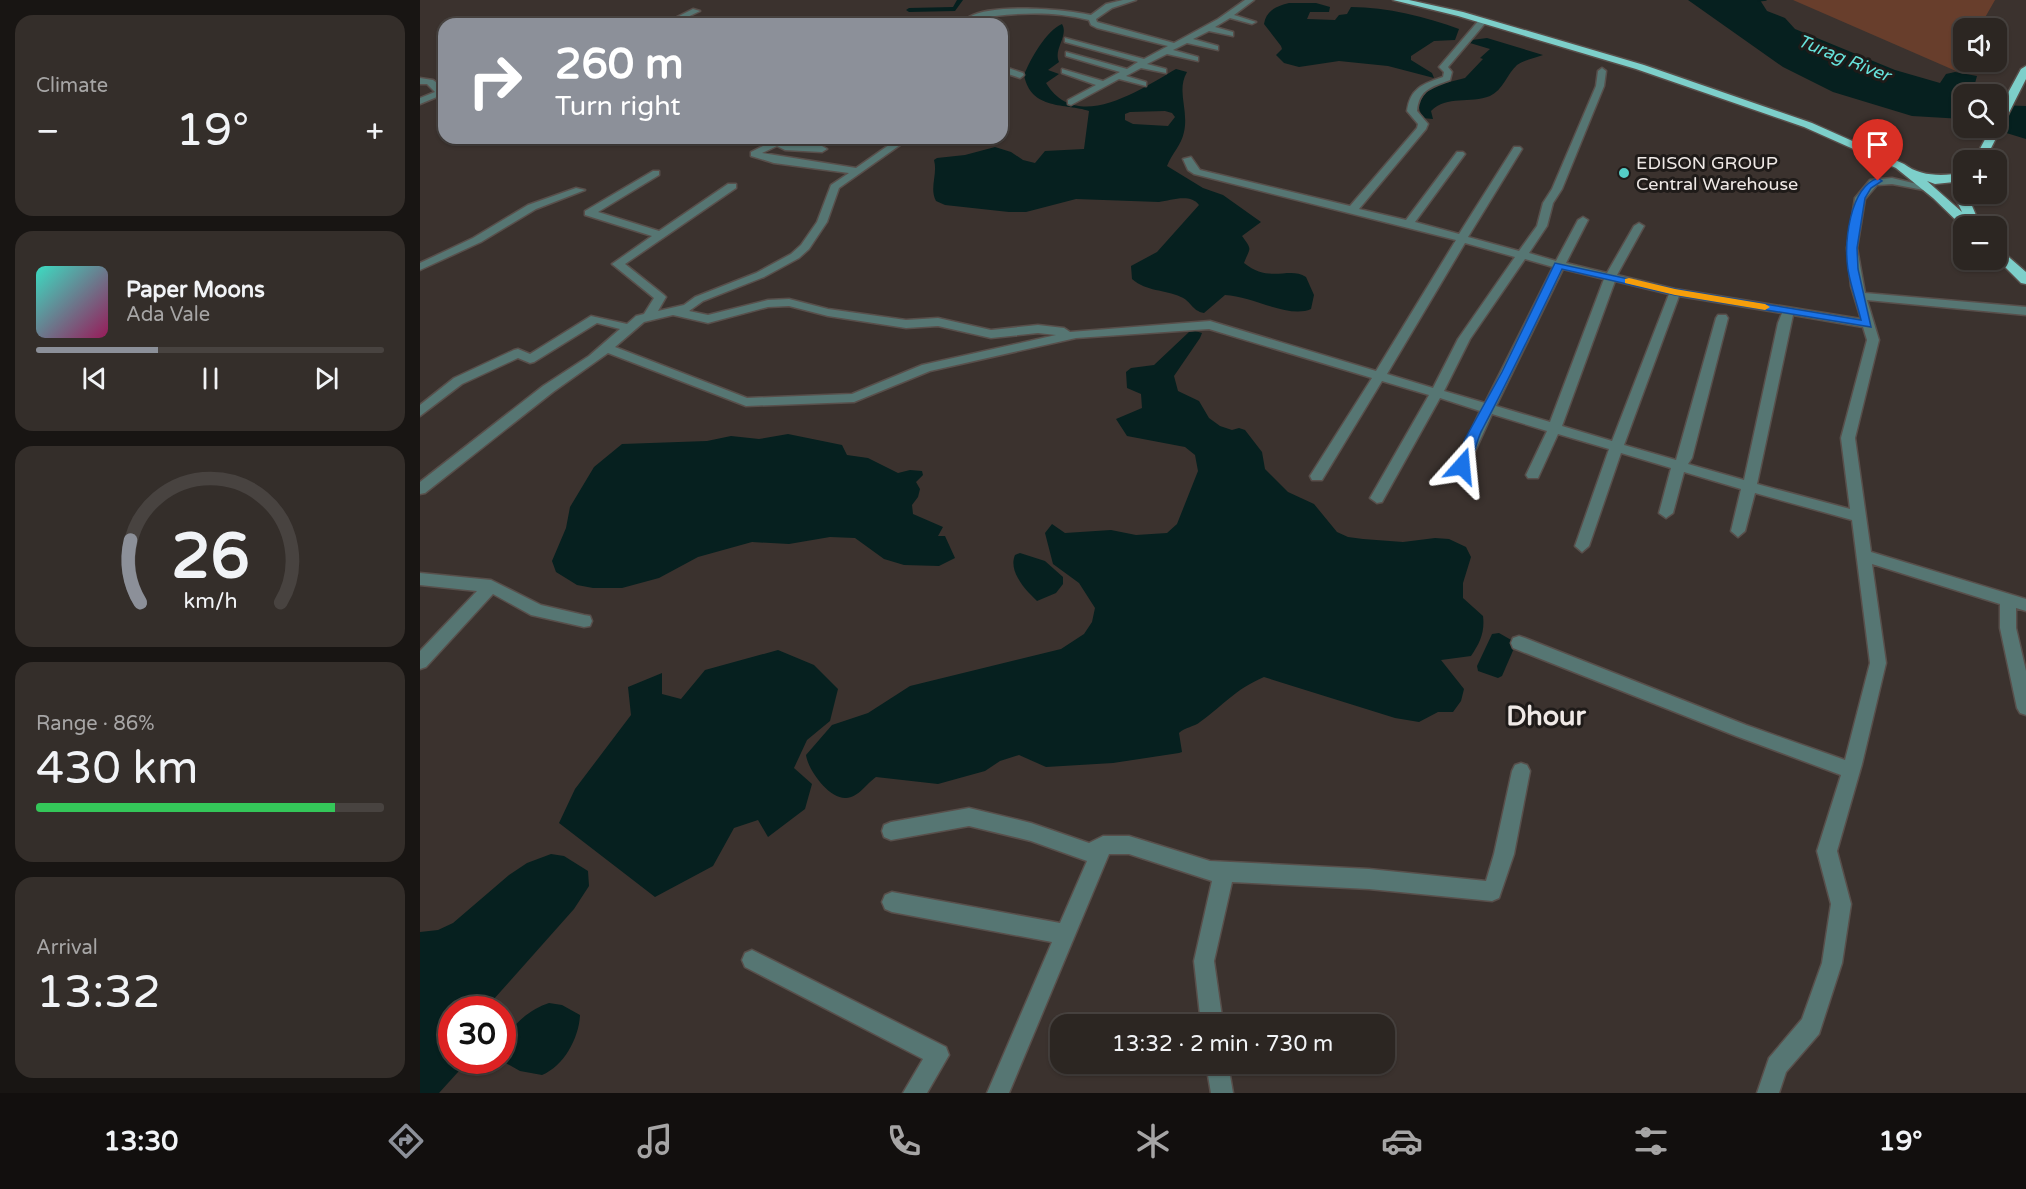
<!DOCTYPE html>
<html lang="en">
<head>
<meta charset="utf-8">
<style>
  body { margin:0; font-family:"Varela Round",sans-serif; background:#342e2a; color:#f1f3f6; height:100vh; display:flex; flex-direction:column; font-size:22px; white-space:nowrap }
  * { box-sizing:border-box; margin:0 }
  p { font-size:20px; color:#a6a5a5 }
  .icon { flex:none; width:33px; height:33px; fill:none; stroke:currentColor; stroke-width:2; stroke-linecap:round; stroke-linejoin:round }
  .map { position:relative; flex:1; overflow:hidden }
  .sheet { display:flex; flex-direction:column; gap:15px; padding:15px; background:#181513; width:420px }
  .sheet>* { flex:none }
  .hud { position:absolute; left:18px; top:18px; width:570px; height:126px; border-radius:18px; box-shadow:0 2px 4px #0004,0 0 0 2px #484340; background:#8c9099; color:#fff; overflow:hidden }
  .controls { position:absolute; left:1533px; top:18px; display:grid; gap:12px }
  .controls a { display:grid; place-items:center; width:54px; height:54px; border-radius:12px; background:#2c2622; box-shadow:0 2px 4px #0004,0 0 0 2px #484340; font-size:30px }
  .speed { position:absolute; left:18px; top:996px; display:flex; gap:12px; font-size:30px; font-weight:700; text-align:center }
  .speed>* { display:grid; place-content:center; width:78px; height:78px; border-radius:50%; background:#2c2622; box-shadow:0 2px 4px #0004,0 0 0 2px #484340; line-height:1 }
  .speed .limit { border:9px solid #d22; background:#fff; color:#111 }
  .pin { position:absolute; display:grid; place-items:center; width:51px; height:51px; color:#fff; margin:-62px -26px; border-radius:50% 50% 50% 0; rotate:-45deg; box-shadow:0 0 6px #0007 }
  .pin .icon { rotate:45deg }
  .me { position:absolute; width:66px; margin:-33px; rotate:18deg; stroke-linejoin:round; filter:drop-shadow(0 0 4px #0008) }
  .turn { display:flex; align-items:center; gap:21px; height:126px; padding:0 18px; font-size:27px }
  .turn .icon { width:78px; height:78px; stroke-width:2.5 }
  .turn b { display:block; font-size:42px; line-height:51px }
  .big { font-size:45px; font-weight:600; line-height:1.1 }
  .sheet .widget { flex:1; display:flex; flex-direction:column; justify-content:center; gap:9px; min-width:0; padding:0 21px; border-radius:18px; background:#342e2a }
  .sheet .dial { align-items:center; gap:0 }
  .dial svg { height:156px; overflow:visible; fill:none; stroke:#484340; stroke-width:7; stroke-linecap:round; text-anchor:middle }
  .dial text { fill:#f1f3f6; stroke:none }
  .song { display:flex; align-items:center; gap:18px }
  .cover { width:72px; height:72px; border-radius:9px; background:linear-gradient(135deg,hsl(170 70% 55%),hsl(330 70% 35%)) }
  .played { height:6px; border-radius:3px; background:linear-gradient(90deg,#8c9099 35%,#484340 35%) }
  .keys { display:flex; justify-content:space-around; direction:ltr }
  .heat { display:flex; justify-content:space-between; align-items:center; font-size:33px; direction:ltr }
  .charge { height:9px; border-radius:4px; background:linear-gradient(90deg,#34c759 86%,#484340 0) }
  .trip { position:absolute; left:630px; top:1014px; width:345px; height:60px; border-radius:18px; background:#2c2622; box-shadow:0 2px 4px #0004,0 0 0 2px #484340; font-weight:600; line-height:60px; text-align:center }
  .menu { display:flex; height:96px; justify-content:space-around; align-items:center; background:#120f0e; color:#a6a5a5 }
  .menu .icon { width:42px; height:42px }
  .menu .selected { color:#8c9099 }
  .menu b { font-size:27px; color:#f1f3f6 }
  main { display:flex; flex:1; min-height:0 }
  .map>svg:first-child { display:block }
  .green { fill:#683e2c }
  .water { fill:#06201f; fill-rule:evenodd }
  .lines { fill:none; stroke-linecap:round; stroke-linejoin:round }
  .stream { stroke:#06201f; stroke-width:1.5 }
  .canal { fill:#06201f; fill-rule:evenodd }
  .minor-casing { stroke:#584f4b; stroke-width:3 }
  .highway-casing { stroke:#584f4b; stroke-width:3 }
  .minor { fill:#567673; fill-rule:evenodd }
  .highway { fill:#7dcfca; fill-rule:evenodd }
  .route { fill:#1a73e8; stroke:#114b97; stroke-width:1.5 }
  .slow { fill:#f59e0b }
  .poi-dot { fill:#54cdc7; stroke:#1f1b19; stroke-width:2 }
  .labels { text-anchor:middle; stroke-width:6; stroke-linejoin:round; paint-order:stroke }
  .far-water-label { font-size:18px; font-style:italic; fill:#66e2db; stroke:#1f1b19 }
  .far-poi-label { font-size:18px; fill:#efe9e6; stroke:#1f1b19; text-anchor:start }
  .district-label { font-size:27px; font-weight:bold; fill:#efe9e6; stroke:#1f1b19 }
</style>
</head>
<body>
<main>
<section class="sheet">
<div class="widget"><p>Climate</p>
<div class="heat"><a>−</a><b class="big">19°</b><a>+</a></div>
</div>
<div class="widget">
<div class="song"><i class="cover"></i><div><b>Paper Moons</b><p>Ada Vale</p></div></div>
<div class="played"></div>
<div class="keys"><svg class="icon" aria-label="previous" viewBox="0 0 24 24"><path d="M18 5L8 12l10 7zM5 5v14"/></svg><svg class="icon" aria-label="pause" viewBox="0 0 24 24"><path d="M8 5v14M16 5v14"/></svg><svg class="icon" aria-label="next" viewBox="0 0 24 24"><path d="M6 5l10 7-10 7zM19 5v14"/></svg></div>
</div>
<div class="widget dial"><svg viewBox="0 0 100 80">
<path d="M14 69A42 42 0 1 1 86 69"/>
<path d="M14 69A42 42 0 0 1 9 37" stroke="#8c9099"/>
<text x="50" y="56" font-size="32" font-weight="700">26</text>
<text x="50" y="72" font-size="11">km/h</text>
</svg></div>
<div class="widget"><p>Range · 86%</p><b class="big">430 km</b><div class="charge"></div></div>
<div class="widget"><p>Arrival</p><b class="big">13:32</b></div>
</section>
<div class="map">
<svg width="1606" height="1093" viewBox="0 0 1606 1093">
  <rect width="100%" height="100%" fill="#3b322e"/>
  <path class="green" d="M1373,0H1575L1559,28H1544L1543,57L1536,71Z"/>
  <g class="water">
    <path d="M1268,0H1340L1347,11L1365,18L1375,29L1475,70L1520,83L1526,74L1535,72L1557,76L1552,94H1544L1543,119L1492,116L1413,92L1363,67Z"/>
    <path d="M869,3H896L910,7L909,12H890L887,19L915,20L919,15L927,14L931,7C967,7 1006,17 1039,29L1035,40L1014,41L991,56V60L1012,73L1014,78L968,66L919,61L879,67L864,63L856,55L862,49L861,46L844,24C846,11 856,6 869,3Z"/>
    <path d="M642,24C649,36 633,49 639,62L628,70L639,74L626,83C657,134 721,89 756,69L767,72C756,91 769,109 764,132C761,146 752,153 747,166L783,188L803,195L841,222L822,236C833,251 830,247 824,263C850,284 869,266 886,277L894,295L891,309C869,319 832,296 805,295L784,313C772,311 771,301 761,297C744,289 727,292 712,279L711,266L737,252L779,205C771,193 751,200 739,202L656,199L606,212H589L525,205L516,201C509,188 518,174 514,160L517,158L545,155L575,147L591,152L603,160L615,163L625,151L664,149L669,111C646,103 611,111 604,75C611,58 626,31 642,24ZM745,111L752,113L755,117L748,126L713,124L705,120V114L710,112Z"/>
    <path d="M1067,38L1123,55C1115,58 1104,60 1097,65C1087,74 1083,90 1070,96C1050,104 1027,95 1011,111L1013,119L1002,118L998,104L1010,87L1045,78L1063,59L1060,58L1070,49L1050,43L1052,40Z"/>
    <path d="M1577,105L1606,106V139L1570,128H1576Z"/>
    <path d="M775,331L782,333L780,338L754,376L758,391L779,401L789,418L800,426L812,430L819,428L825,430L842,452L845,469L868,492L894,504L917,532L928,537L943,539L983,542L1015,538L1029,539L1046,547L1051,557L1043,583V598L1063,616C1065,632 1060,643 1051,656L1021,660L1044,689L1041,701L1033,712H1018L999,722L975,718L844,677C814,690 805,704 780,722C774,727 765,727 759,733L762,752L759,753L693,763L626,767L599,755L580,761L565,771L518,784L456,777C447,783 438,798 426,798C409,799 388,770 386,755L412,725L448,713L490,686L641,649L664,634L672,622L675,608L659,583L633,564L625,533L632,524L645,533L691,530L716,535L747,533L757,524L778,471L775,455L765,447L707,436L696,419L722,408L721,394L707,388L706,372L711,368L734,365L769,332Z"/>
    <path d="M368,434L422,445L427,455L448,458L478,473L490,470L502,471L503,475L496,482L500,489L498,497L492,505L493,514L523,527L518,536H525L535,558L519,566L484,565L464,559L435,538L410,537L369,544L332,542L278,557L239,578L202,588H173L157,585L136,572L132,561L146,528L150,507L174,467L202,444L287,441L311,436L339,439Z"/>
    <path d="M600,553L625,561L643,577V584L636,593L617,601C605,590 588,571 595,555Z"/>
    <path d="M1079,633L1093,641L1095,646L1082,676L1078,678L1058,671L1057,666L1072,634Z"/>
    <path d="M358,650L394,665L418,689L410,721L387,740L374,768L392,784L385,809L348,837L338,820L314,828L293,866L235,897L139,823L155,789L211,715L208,687L242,673V694L261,699L285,670Z"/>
    <path d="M131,854L144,856L168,871L169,886L154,909L65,1009L32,1010V1060L48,1061L19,1093H0V932L18,930L33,923L89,875L107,863Z"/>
    <path d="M129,1003L142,1005L160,1015C159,1038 144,1066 122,1075L100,1071L82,1061C82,1057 81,1050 83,1046C89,1026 110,1009 129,1003Z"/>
  </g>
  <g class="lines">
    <path class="stream" d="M1338,1L1346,0"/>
    <path class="canal" d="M537,0H543L535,11L489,12L486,10L489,8L533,7Z"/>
    <g class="minor-casing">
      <g id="minor">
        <path d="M703,0H716L692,8L676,19L677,22L754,43L798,19L825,0H834L814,15L836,22L832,24L810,18L795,27L813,32V36L789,31L773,39L798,46V50L767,43L753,50L778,57V61L747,54L727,64L746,69V73L721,68L706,76L726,82V86L699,79L651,105L648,104V100L676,85L642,73V69L683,81L700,72L646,56V52L707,69L718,62L645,42V38L724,59L748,46L677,28L671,25L669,20C630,10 592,13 553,19L549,17C573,3 643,9 671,15L686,4Z"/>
        <path d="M273,9L280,11L253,24H243Z"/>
        <path d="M1060,19L1067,21L1028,67L1032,72L1030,80C1012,87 999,89 997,111L1008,124L1006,129L939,209L986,220L1037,152H1043L1045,154L995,222L1039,234L1094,147H1100L1102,149L1048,237L1099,251L1117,226L1123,203L1132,189L1176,86L1178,71L1182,68L1186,71L1184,86L1142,189L1133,203L1127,226L1109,253L1136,261L1158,220L1163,217L1168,220L1146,263L1187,273L1214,226L1219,223L1224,226L1197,275L1255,289L1441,319L1431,286L1427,248L1435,198L1450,180L1472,178L1514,188L1509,191L1472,184L1457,185L1445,199L1437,248L1445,293L1606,307V315L1447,300L1459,340L1435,438L1451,552L1606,599V611L1596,608V628L1606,671V715L1600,713L1597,708L1580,628V604L1452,564L1466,663L1442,764L1417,851L1431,904L1422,963L1399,1034L1366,1072L1359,1093H1337L1349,1058L1382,1019L1402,963L1411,904L1397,851L1421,775L1316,736L1093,648L1091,643L1093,638L1099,636L1105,638L1326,725L1425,760L1450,663L1432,520L1335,493L1325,531L1318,537L1311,531L1321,489L1264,472L1253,513L1246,518L1239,513L1251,468L1201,453L1169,546L1162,552L1155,546L1189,449L1138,434L1118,478H1108L1106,475L1127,431L1072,414L1047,469H1037L1035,466L1060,411L1020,398L962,502L957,503L950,498L1009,395L962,381L902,480H892L890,476L952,378L789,329L656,338L510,371L434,402L326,406L188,353L133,392L5,493L0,494V482L123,386L169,356L200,329L177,323L114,362L110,363L98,358L42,384L0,416V405L34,378L94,350L98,349L110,354L171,316L207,324L216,316L224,314L234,298L192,264L232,236L165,215V211L233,171H239V175L178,212L239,231L308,184H316V188L205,264L244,295L246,297L238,311L264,305L275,297L336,273L371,254L381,245L397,222L411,185L429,173L354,163L331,156V152L351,142L346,138H357L367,144L402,146L407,149L402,152L365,150L357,146L342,153L436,168L479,138H490L419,188L407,222L389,249L379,258L344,277L283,301L269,311L288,315L348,300L369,299L408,309L486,320L518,318L571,330L618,325L644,328L650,332L790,321L956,371L1036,240L774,174L768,170L763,159L771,157L780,170L930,206L997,128L998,124L987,111C990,88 1003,84 1023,77L1024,72L1019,67ZM1045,243L1095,257L1038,339L1013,388L967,374ZM1105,259L1133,267L1065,403L1024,391L1050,339ZM1143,269L1184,279L1130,422L1076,406ZM1195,281L1249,294L1192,441L1142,426ZM1259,296L1362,313L1358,323L1324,480L1268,464L1272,458L1308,318L1306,315H1298L1296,318L1256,460L1204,445ZM369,306L408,316L486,328L518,326L571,338L618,333L636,335L502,365L432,394L327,398L195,347L224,322L253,315L288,323L348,307ZM1373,315L1443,327L1447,340L1421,438L1430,509L1337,484Z"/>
        <path d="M582,66L603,73L604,75L600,78L582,72Z"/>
        <path d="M0,78L13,80L24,88V94L0,104V98L15,92L7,84H0Z"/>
        <path d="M156,188L165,190L116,209L61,242L0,270V263L53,238L108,205Z"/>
        <path d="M0,573L71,580L121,605L164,615L170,616L172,621L170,626L164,627L111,615L73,594L6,667L0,669V651L57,591L0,585Z"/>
        <path d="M1101,763L1107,765L1110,771L1094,854L1079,898L1072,901L949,889L812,882L794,961L803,1024H781L774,961L792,881L709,854H689L589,1093H567L632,942L472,912L465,909L462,902L465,895L472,892L640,923L667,861L611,841L549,826L471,840L464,837L462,831L464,825L471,822L549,808L611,823L669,843L683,836H709L790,861L949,869L1066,881L1074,854L1092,771L1095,765Z"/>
        <path d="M332,950L526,1047L529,1055L507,1093H483L503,1059L325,967L322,960L325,953Z"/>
        <path d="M786,1064H808L813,1093H791Z"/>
      </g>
    </g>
    <g class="highway-casing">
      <g id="highway">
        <path d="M973,0H989L1043,12L1224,65L1392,123L1484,164C1501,177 1522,176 1544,173V181L1515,184L1507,181L1542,212L1534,195L1540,183H1544V194H1547L1558,220L1554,223L1555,226L1544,228L1513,198L1476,168L1384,127L1216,69L1038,16Z"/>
        <path d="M1606,66V79L1565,160H1554L1571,128H1576V115L1601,69Z"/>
        <path d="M1576,246L1606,272V284L1601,283L1576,258Z"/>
      </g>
    </g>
    <use href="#minor" class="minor"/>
    <use href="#highway" class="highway"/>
  </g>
  <path class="route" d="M1458,178L1462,181L1451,188L1445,198L1437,248L1438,269L1451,327L1255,295L1142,269C1116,323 1090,377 1062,430C1056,440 1053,467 1042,470L1038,469L1036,466L1045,439L1082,372L1135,263L1255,289L1441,320C1437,303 1431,287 1428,270C1424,243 1429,188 1458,178Z"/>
  <path class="slow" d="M1209,278L1255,289L1345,304L1350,307L1345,310L1255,295L1205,283V279Z"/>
  <circle class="poi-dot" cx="1204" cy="173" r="6"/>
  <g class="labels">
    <g class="far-water-label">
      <text transform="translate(1424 58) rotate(22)" y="6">Turag River</text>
    </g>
    <g class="far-poi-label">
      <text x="1216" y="169">EDISON GROUP<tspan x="1216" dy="21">Central Warehouse</tspan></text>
    </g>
    <g class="district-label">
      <text x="1126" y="725">Dhour</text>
    </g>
  </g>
</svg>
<div class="controls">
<a><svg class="icon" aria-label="sound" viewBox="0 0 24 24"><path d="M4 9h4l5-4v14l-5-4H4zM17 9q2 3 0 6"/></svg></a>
<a><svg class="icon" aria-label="search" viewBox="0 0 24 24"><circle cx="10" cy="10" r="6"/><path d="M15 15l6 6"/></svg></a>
<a>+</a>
<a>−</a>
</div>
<div class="speed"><div class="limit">30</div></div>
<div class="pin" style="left:1458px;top:181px;background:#d93025"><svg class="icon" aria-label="arrive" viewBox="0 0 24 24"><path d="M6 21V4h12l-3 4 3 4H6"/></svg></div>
<svg class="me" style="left:1042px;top:466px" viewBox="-20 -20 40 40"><path d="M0-17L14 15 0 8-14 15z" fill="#1a73e8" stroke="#fff" stroke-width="4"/></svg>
<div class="trip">13:32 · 2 min · 730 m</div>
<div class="hud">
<div class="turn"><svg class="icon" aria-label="right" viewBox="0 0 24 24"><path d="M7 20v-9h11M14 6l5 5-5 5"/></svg><div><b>260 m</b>Turn right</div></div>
</div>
</div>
</main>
<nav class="menu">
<b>13:30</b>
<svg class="icon selected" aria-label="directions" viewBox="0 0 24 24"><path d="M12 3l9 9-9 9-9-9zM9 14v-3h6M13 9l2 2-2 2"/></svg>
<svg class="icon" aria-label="music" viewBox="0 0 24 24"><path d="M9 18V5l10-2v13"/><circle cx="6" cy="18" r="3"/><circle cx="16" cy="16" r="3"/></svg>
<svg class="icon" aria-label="phone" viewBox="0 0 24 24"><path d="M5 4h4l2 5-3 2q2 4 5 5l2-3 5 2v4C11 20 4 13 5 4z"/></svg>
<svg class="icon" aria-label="climate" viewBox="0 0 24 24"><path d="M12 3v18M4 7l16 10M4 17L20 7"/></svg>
<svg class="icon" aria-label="car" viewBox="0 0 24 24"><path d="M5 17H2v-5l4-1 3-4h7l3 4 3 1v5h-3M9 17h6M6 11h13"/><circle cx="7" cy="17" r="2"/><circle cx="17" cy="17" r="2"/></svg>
<svg class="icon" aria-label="filters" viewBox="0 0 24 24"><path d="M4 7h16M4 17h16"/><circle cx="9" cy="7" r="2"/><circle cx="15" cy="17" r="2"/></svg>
<b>19°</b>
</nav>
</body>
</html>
